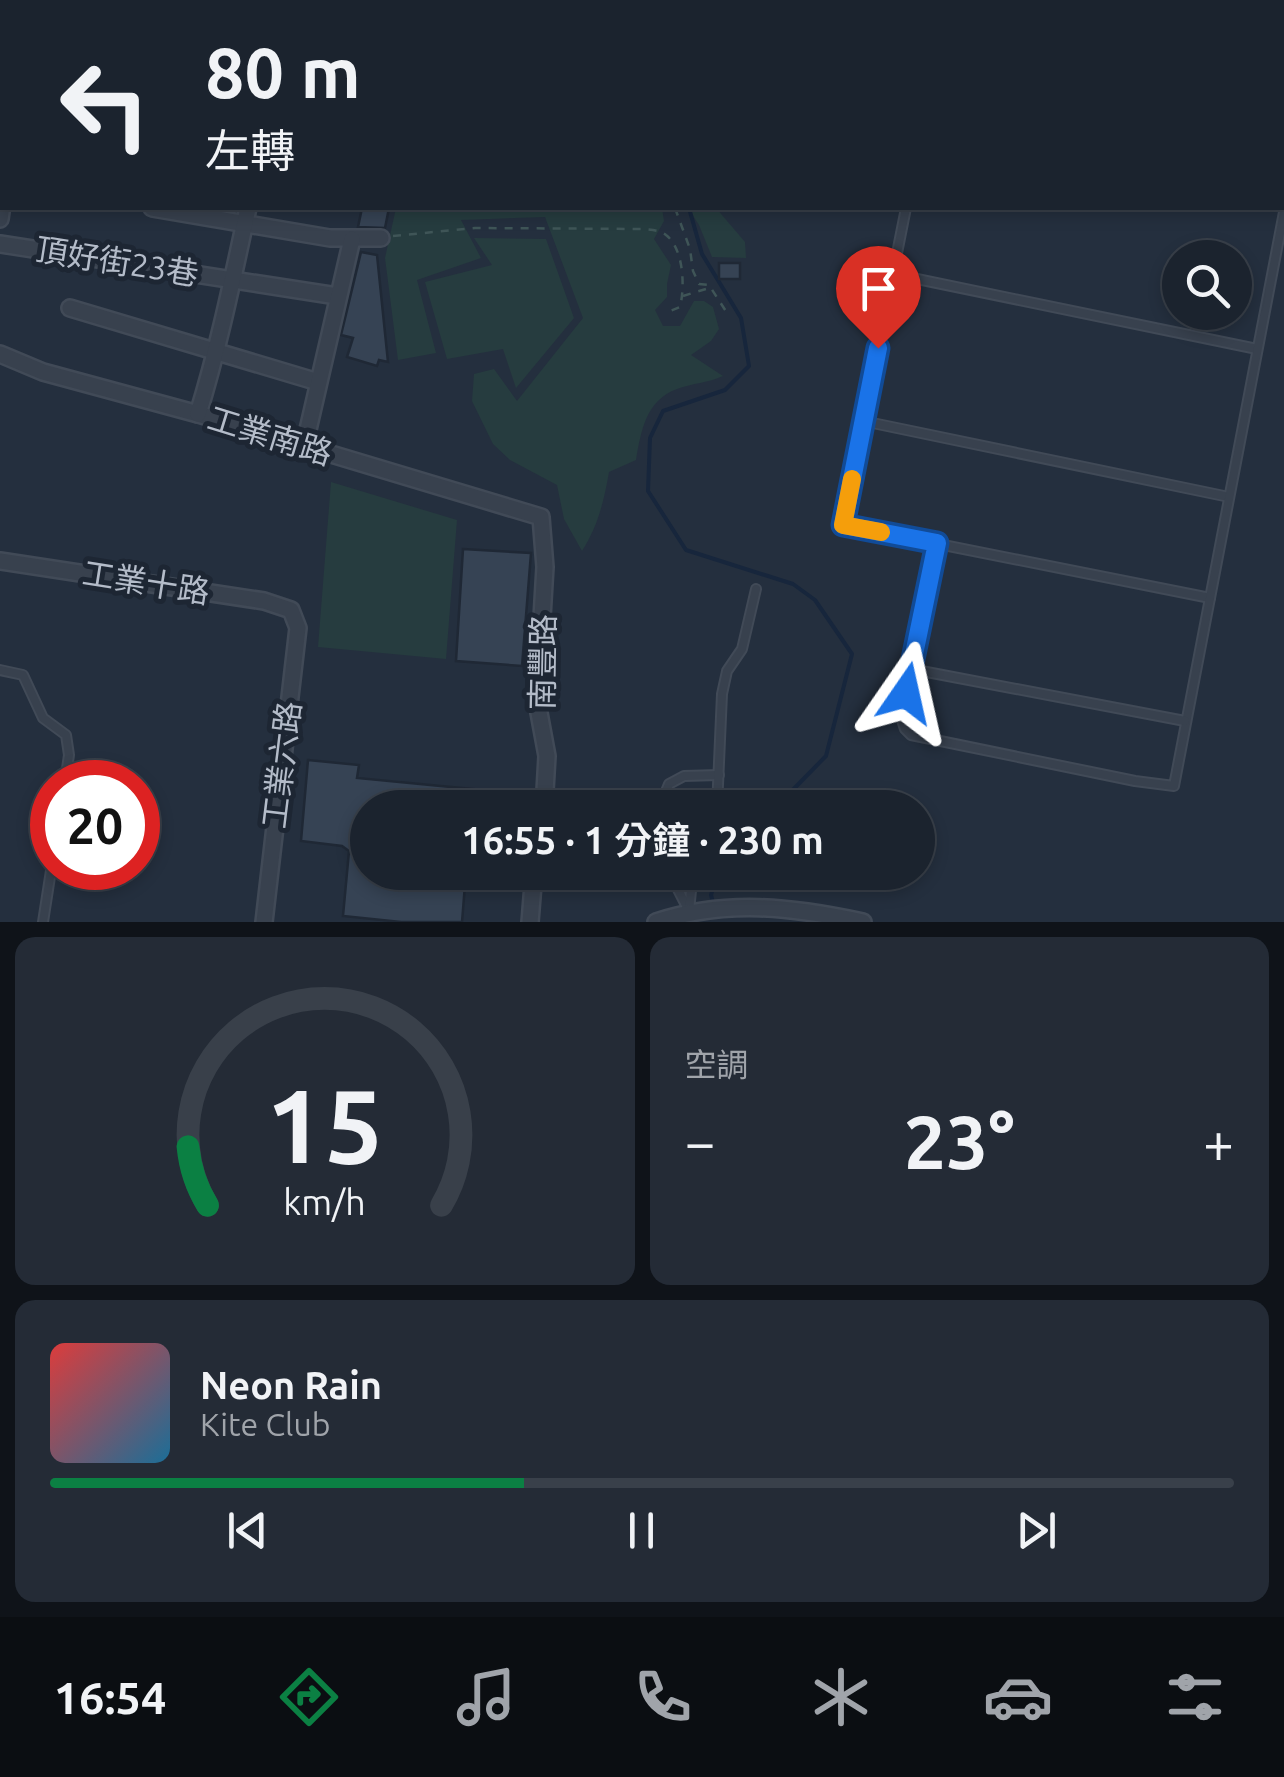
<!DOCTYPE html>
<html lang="zh-TW">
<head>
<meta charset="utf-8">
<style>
  body { margin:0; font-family:Ubuntu,"Noto Sans TC",sans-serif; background:#242b36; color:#f1f3f6; height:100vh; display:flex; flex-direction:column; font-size:38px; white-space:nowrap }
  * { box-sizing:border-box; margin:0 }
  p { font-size:32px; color:#a0a4aa }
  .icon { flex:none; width:55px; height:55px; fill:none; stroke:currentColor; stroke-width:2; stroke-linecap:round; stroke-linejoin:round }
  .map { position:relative; height:922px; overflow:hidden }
  .drawer { display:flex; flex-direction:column; gap:15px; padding:15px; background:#0f1319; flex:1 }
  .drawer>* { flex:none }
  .top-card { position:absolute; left:0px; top:0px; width:1285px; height:210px; box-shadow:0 5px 15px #0003,0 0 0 2px #39404a; background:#1b232e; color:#f1f3f6; overflow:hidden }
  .tools { position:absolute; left:1162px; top:240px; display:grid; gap:20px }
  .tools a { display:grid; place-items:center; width:90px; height:90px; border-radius:50%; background:#1b232e; box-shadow:0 5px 15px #0003,0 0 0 2px #39404a; font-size:50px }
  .speed { position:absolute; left:30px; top:760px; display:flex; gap:20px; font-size:50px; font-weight:700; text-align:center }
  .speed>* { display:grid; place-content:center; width:130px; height:130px; border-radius:50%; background:#1b232e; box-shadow:0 5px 15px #0003,0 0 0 2px #39404a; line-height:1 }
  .speed .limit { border:15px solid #d22; background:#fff; color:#111 }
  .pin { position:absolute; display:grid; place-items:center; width:85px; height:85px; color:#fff; margin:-102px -42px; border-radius:50% 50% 50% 0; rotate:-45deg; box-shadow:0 0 10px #0007 }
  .pin .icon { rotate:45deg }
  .me { position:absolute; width:110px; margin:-55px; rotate:11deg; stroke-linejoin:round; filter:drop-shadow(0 0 8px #0008) }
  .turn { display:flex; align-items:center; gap:35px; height:210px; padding:0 40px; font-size:45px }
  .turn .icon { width:130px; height:130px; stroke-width:2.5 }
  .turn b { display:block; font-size:70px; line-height:85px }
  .big { font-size:75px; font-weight:600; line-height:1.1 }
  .drawer .tile { flex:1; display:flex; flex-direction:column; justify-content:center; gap:15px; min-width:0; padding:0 35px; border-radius:20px; background:#242b36 }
  .drawer .dial { align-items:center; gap:0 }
  .dial svg { height:260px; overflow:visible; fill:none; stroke:#39404a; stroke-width:7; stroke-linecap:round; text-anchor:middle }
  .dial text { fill:#f1f3f6; stroke:none }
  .song { display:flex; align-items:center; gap:30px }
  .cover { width:120px; height:120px; border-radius:15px; background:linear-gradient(135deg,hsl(0 70% 55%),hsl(200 70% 35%)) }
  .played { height:10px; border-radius:5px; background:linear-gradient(90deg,#0b8043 40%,#39404a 40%) }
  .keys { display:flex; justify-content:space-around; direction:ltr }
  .heat { display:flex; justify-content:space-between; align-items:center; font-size:55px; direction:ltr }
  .drawer .tiles { flex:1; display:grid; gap:15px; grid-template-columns:1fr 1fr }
  .tile:last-child { grid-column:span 2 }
  .trip { position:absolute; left:350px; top:790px; width:585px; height:100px; border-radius:50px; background:#1b232e; box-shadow:0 5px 15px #0003,0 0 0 2px #39404a; font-weight:600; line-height:100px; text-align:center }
  .tabs { display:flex; height:160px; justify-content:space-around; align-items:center; background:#0b0e12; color:#a0a4aa }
  .tabs .icon { width:70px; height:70px }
  .tabs .active { color:#0b8043 }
  .tabs b { font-size:45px; color:#f1f3f6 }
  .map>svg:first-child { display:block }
  .green { fill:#263c3f }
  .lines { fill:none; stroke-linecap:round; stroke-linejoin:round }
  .stream { stroke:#17263c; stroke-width:4 }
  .building { fill:#364354; stroke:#1f2835; stroke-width:2.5 }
  .lane-casing { stroke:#414a57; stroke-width:12 }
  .street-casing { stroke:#414a57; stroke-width:20 }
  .path { stroke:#3f5557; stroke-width:2.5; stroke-dasharray:8 8; stroke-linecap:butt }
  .lane { stroke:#38414e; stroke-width:8 }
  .street { stroke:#38414e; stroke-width:15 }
  .route-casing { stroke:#114b97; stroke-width:25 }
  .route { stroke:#1a73e8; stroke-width:18 }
  .slow { stroke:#f59e0b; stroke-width:18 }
  .labels { text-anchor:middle; stroke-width:10; stroke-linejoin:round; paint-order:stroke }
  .street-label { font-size:32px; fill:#b4bcc9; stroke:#1d2633 }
</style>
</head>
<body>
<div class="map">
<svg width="1284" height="922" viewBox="0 0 1284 922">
  <rect width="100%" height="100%" fill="#242f3e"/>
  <g class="green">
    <path d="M396,208H662L664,221L654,239L671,265L667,284V297L655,310L663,326H680L694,301H704L713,307L719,329L711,341L691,355L723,376C708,383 693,383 677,389C646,400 641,431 636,460L609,472C604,501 598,526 582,551L564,519L557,485L510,460L493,444L472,401L474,374L494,369L517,401L583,318L545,217L461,220L481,258L417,280L436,353L398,360L385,258Z"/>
    <path d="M688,208H716L745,242L746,258L712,257L699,225Z"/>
    <path d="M474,238L546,239L574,318L516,388L503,349L447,359L425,282L492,265Z"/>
    <path d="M331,482L457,520L446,659L318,647Z"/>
  </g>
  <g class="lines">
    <g class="stream">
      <path d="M565,0L566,2"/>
      <path d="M689,208L702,254L741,318L749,366L725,390L663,411L650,438L648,491L686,550L793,584L815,600L852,654L826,756L775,808"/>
      <path d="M714,906L711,895L718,872"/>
    </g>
  </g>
  <g class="building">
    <path d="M362,208H389L385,228L358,227Z"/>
    <path d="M361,252L377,255L388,362L379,360L377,366L347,357L353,338L341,335Z"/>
    <rect x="719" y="263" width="21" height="16"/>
    <path d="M463,549L531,553L522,666L456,661Z"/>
    <path d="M308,760L359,765L357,778L492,791L491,808H368V872H466L462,922H401L343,916L349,851L342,846L301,841Z"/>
  </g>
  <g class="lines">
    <g class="lane-casing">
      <g id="lane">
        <path d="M948,2L949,0"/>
        <path d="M1178,2L1179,0"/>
        <path d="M0,15H2"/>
        <path d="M0,68L2,69"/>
        <path d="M1282,146H1284"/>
        <path d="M906,208L843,525L1210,598"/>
        <path d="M893,274L1257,349"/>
        <path d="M863,421L1229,497"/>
        <path d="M937,543L901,717L905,729L911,735L1135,781L1174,786L1284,212"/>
        <path d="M911,669L1185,721"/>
        <path d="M0,670L23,675L43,718L66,735L69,755L65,782"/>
        <path d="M659,808L669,784L684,776L719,775"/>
        <path d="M717,808L722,694L727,671L742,649L756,589"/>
        <path d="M669,872L689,911"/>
        <path d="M689,911L691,891L699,872"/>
        <path d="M43,922L52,864"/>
      </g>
    </g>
    <g class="street-casing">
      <g id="street">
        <path d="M250,0L264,2"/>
        <path d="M281,0V2"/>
        <path d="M0,121H2"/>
        <path d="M0,176H2"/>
        <path d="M152,208L330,238H381"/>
        <path d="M0,219L2,205"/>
        <path d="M0,244L337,296"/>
        <path d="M70,308L318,382"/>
        <path d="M0,354L43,372L198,414L541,517L545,567L537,702L547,756L544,808"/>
        <path d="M198,414C219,346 233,277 248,208"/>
        <path d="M304,447L352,239"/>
        <path d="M0,561L264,601L291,610L298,628L264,922"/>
        <path d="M530,922L534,872"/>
        <path d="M656,922C727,899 792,907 863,922"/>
      </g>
    </g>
    <g class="path">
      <path d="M559,0L560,2"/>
      <path d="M675,208L690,249L693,271L699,284L709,285L729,316"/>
      <path d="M393,236L475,228L643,229C651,230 660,230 666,235C684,249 685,287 680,307L668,312"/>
      <path d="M683,296L709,288"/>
    </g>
    <use href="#lane" class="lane"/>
    <use href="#street" class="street"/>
  </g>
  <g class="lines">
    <g class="route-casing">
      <path id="route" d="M878,348L843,525L937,543L906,693"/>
    </g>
    <use href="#route" class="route"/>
    <path class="slow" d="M852,479L843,525L881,532"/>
  </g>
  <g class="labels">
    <g class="street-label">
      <text transform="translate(117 262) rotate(9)" y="11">頂好街23巷</text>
      <text transform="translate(270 436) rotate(17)" y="11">工業南路</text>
      <text transform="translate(146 583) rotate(9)" y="11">工業十路</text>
      <text transform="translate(543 662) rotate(-89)" y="11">南豐路</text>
      <text transform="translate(282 765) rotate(-83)" y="11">工業六路</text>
    </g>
  </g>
</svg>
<div class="tools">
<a><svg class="icon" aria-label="search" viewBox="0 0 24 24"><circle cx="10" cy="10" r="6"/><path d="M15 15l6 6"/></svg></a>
</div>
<div class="speed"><div class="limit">20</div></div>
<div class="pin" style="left:878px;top:348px;background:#d93025"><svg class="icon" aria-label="arrive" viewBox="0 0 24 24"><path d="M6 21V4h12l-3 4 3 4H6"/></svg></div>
<svg class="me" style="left:906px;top:693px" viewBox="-20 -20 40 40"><path d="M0-17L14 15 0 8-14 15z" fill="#1a73e8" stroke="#fff" stroke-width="4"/></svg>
<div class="trip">16:55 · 1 分鐘 · 230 m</div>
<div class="top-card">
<div class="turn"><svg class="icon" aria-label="left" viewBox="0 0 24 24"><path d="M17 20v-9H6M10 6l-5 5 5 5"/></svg><div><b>80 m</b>左轉</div></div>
</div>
</div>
<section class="drawer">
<div class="tiles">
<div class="tile dial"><svg viewBox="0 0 100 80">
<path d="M14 69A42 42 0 1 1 86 69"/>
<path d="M14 69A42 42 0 0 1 8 51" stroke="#0b8043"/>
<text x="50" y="56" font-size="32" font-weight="700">15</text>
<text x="50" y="72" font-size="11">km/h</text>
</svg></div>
<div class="tile"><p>空調</p>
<div class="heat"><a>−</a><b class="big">23°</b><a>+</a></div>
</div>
<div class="tile">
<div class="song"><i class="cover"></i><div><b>Neon Rain</b><p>Kite Club</p></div></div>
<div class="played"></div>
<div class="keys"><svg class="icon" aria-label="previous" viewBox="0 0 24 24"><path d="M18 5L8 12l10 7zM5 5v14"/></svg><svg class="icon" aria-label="pause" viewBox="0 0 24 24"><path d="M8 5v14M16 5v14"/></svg><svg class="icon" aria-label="next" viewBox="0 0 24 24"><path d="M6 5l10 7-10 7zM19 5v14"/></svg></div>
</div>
</div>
</section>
<nav class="tabs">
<b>16:54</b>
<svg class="icon active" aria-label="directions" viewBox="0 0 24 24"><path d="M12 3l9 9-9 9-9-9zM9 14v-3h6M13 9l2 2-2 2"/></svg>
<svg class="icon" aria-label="music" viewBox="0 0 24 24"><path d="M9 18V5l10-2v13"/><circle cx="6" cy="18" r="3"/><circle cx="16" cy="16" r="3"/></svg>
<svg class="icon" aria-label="phone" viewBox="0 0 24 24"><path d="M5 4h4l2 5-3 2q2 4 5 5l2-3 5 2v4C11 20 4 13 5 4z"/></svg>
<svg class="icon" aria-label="climate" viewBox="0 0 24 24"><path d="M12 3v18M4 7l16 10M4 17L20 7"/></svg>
<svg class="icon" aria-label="car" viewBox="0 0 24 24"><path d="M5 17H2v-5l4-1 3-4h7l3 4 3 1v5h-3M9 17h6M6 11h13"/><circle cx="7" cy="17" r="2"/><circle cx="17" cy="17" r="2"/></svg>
<svg class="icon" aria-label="filters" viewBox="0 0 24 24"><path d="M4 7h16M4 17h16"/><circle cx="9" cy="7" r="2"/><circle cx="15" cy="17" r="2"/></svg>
</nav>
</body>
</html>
